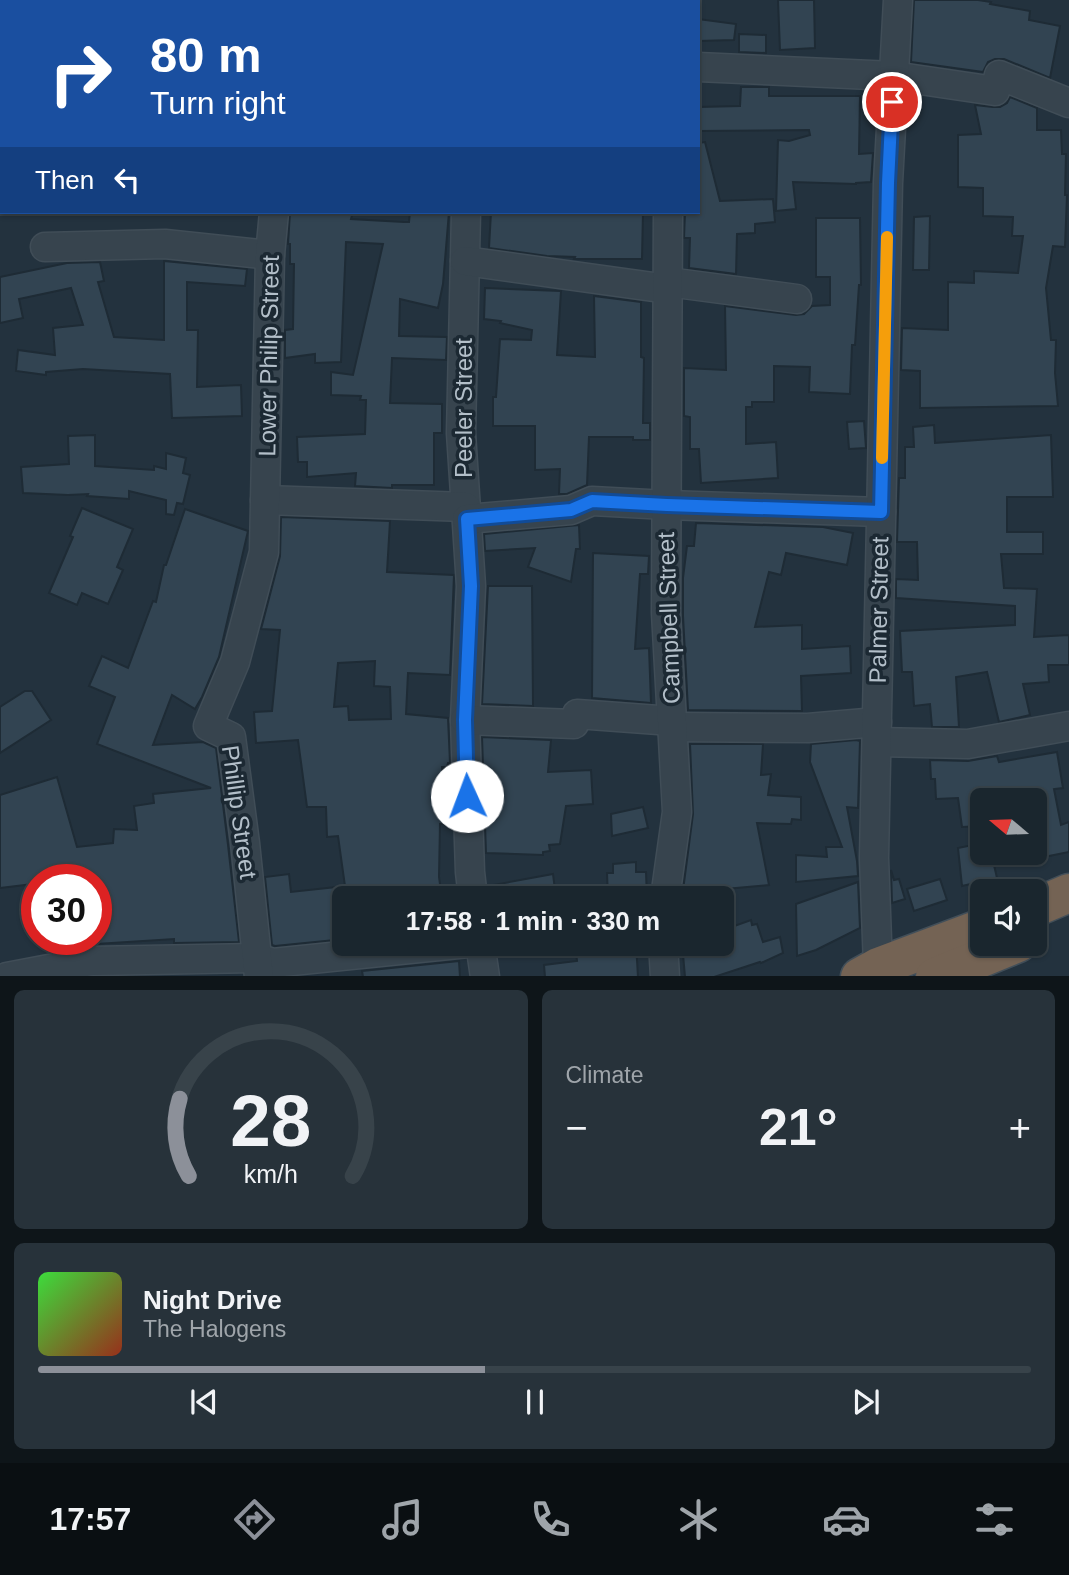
<!DOCTYPE html>
<html lang="en">
<head>
<meta charset="utf-8">
<style>
  body { margin:0; font-family:Arial,sans-serif; background:#27323a; color:#f1f3f6; height:100vh; display:flex; flex-direction:column; font-size:26px; white-space:nowrap }
  * { box-sizing:border-box; margin:0 }
  p { font-size:23px; color:#9fa5aa }
  .icon { flex:none; width:38px; height:38px; fill:none; stroke:currentColor; stroke-width:2; stroke-linecap:round; stroke-linejoin:round }
  .map { position:relative; height:976px; overflow:hidden }
  .details { display:flex; flex-direction:column; gap:14px; padding:14px; background:#0e1519; flex:1 }
  .details>* { flex:none }
  .banner { position:absolute; left:0px; top:0px; width:700px; height:214px; box-shadow:0 2px 5px #0004,0 0 0 2px #38434a; background:#1a4fa0; color:#fff; overflow:hidden }
  .needle { width:46px; rotate:289deg }
  .tools { position:absolute; left:970px; top:788px; display:grid; gap:14px }
  .tools a { display:grid; place-items:center; width:77px; height:77px; border-radius:10px; background:#1a262e; box-shadow:0 2px 5px #0004,0 0 0 2px #38434a; font-size:35px }
  .speed { position:absolute; left:21px; top:864px; display:flex; gap:14px; font-size:35px; font-weight:700; text-align:center }
  .speed>* { display:grid; place-content:center; width:91px; height:91px; border-radius:50%; background:#1a262e; box-shadow:0 2px 5px #0004,0 0 0 2px #38434a; line-height:1 }
  .speed .limit { border:10px solid #d22; background:#fff; color:#111 }
  .pin { position:absolute; display:grid; place-items:center; width:60px; height:60px; color:#fff; margin:-30px; border:4px solid #fff; border-radius:50%; box-shadow:0 2px 7px #0007 }
  .me { position:absolute; width:77px; margin:-38px; rotate:358deg; stroke-linejoin:round; filter:drop-shadow(0 0 5px #0008) }
  .turn { display:flex; align-items:center; gap:24px; height:147px; padding:0 35px; font-size:32px }
  .turn .icon { width:91px; height:91px; stroke-width:2.5 }
  .turn b { display:block; font-size:49px; line-height:60px }
  .then { display:flex; align-items:center; height:66px; padding:0 35px; background:#0003; gap:14px; font-size:26px }
  .big { font-size:52px; font-weight:700; line-height:1.1 }
  .details .widget { flex:1; display:flex; flex-direction:column; justify-content:center; gap:10px; min-width:0; padding:0 24px; border-radius:10px; background:#27323a }
  .details .dial { align-items:center; gap:0 }
  .dial svg { height:182px; overflow:visible; fill:none; stroke:#38434a; stroke-width:7; stroke-linecap:round; text-anchor:middle }
  .dial text { fill:#f1f3f6; stroke:none }
  .song { display:flex; align-items:center; gap:21px }
  .cover { width:84px; height:84px; border-radius:10px; background:linear-gradient(135deg,hsl(120 70% 55%),hsl(10 70% 35%)) }
  .played { height:7px; border-radius:4px; background:linear-gradient(90deg,#8c9099 45%,#38434a 45%) }
  .keys { display:flex; justify-content:space-around; direction:ltr }
  .heat { display:flex; justify-content:space-between; align-items:center; font-size:38px; direction:ltr }
  .details .tiles { flex:1; display:grid; gap:14px; grid-template-columns:1fr 1fr }
  .widget:last-child { grid-column:span 2 }
  .trip { position:absolute; left:332px; top:886px; width:402px; height:70px; border-radius:10px; background:#1a262e; box-shadow:0 2px 5px #0004,0 0 0 2px #38434a; font-weight:700; line-height:70px; text-align:center }
  .tab-bar { display:flex; height:112px; justify-content:space-around; align-items:center; background:#0a0f12; color:#9fa5aa }
  .tab-bar .icon { width:49px; height:49px }
  .tab-bar .current { color:#8c9099 }
  .tab-bar b { font-size:32px; color:#f1f3f6 }
  .map>svg:first-child { display:block }
  .building { fill:#324452; stroke:#1e2b35; stroke-width:2; fill-rule:evenodd }
  .lines { fill:none; stroke-linecap:round; stroke-linejoin:round }
  .minor-casing { stroke:#404d57; stroke-width:31 }
  .highway-casing { stroke:#424f59; stroke-width:41 }
  .minor { stroke:#37444e; stroke-width:28 }
  .highway { stroke:#746354; stroke-width:38 }
  .route-casing { stroke:#114b97; stroke-width:18 }
  .route { stroke:#1a73e8; stroke-width:12 }
  .slow { stroke:#f59e0b; stroke-width:12 }
  .labels { text-anchor:middle; stroke-width:7; stroke-linejoin:round; paint-order:stroke }
  .street-label { font-size:24px; fill:#b3bfc9; stroke:#1c2933 }
</style>
</head>
<body>
<div class="map">
<svg width="1069" height="977" viewBox="0 0 1069 977">
  <rect width="100%" height="100%" fill="#23323e"/>
  <g class="building">
    <path d="M778,0H814L815,48L780,50Z"/>
    <path d="M914,0H978L991,2L990,4L1030,11L1029,20L1060,26L1050,78L1004,59H995L988,62L983,72L911,62Z"/>
    <path d="M698,19L736,24L734,40L698,41Z"/>
    <path d="M739,34L766,35V53L739,52Z"/>
    <path d="M741,87H769V96H860L859,154L873,153L871,182L856,183V184L793,182L796,209L776,211L778,140L789,141L810,135L809,130L698,131V107L740,106Z"/>
    <path d="M1010,97L1037,108V130H1061L1062,154H1066L1065,195H1067L1065,247L1053,246L1046,288L1051,340H1056L1055,373L1058,406L920,408V371L901,370L902,328L948,330V282L974,283V271L1018,273L1023,236H1012L1013,217L983,216V188L958,187V135L981,134L975,105L993,107H1000L1007,103Z"/>
    <path d="M705,142L720,201L773,199L775,222L755,224V233L737,234L736,274L689,268L690,238H684L685,212H698V143Z"/>
    <path d="M290,212H353L351,219L404,222H409L410,212H449L443,284L438,308L400,299L399,336L447,337L446,360L392,358L390,403L442,404V433H434V485H392V488L355,486L356,473L307,477V462H298L297,437L365,434L366,400H360L361,396L331,395V372L353,375L383,244L346,242L341,362L315,363V354L285,358V330L293,329L294,264H290V244H288Z"/>
    <path d="M491,212L600,213V212H643L642,259H574L575,257L547,256L489,248Z"/>
    <path d="M930,216L929,270H913L914,217Z"/>
    <path d="M816,218H860L861,285H859L855,345H852L850,394L809,392L810,367L774,366V402H752V407H746V444L776,442L778,478L701,483L699,449H690V417L684,416V368L726,370L725,306L796,315L804,314L812,306L830,305V277H816Z"/>
    <path d="M164,261L247,269L245,286L187,282V330H198L197,387L241,385L242,416L172,418L170,374L83,369L46,372V375L16,371L18,350L55,355L53,328L83,325L71,288L19,299L23,318L0,323V277L67,263L100,262L104,281L98,282L114,337L164,340Z"/>
    <path d="M485,288L561,291L557,355L595,357L594,296L641,302V357L644,358L643,423H650V440H633V437H589L587,485L567,494H559L560,469L535,470V426H493V397H496L500,339L531,340L532,330L500,323L501,321L484,319Z"/>
    <path d="M864,421L866,448L849,449L847,422Z"/>
    <path d="M934,425L935,443L1051,435L1053,497H1007V532H1043V554H1001L1004,588L1037,589L1034,637L1069,635V665H1048L1049,682L1023,684L1030,715L999,722L987,672L956,677L959,727H932L930,704L914,706L912,672H902L900,631L1015,625V606L896,598V579L918,580L917,542H897L899,478H905V447H914L913,427Z"/>
    <path d="M95,435V466L154,470V466L166,469V453L186,458L183,473L190,475L183,504L177,503L174,515L166,514V500L129,491V499L87,496L88,494L68,495L23,493L21,467L69,464L68,436Z"/>
    <path d="M82,508L133,529L117,567L123,570L108,604L82,593L77,605L49,593L73,537L70,536Z"/>
    <path d="M185,509L248,531L219,657L202,697L195,709L172,695L153,745L203,742L216,748L228,845L239,942L174,943V939L96,944V880H33V884L0,888V795L57,777L77,847L113,843L114,829L137,830L134,806L154,803L153,794L211,788L97,744L115,697L89,686L102,656L128,668L153,601L156,602L164,565H166Z"/>
    <path d="M281,517L390,521L387,572L454,575L450,675L408,673L406,714L448,718L450,763H448L447,767H442L446,807L451,809L452,823L440,824L439,877L442,898H346L345,886V939L275,946L272,945L265,877L289,874L291,892L345,886L338,836L327,837L326,807H307L298,740L256,743L254,712L272,711L280,630L261,629L280,556ZM375,661L374,686L390,687L391,719L349,720L348,706L334,707L338,663Z"/>
    <path d="M696,523L823,527L853,533L847,565L786,553L781,575L769,572L755,627L802,625V649L850,646L851,673L801,676L802,711L688,710L683,616V578L687,546H694Z"/>
    <path d="M579,525L580,549H576L571,582L528,567L535,548L485,551L484,534Z"/>
    <path d="M593,553L649,556L648,574H640L635,649L649,648L651,703L592,698Z"/>
    <path d="M488,586H532L533,706L482,704Z"/>
    <path d="M25,691H32L51,720L0,753V707Z"/>
    <path d="M482,737L551,740L548,772L591,770L593,804L566,806L560,844L549,845L550,851L543,852V855L486,853Z"/>
    <path d="M856,740L860,741L858,808L847,807L857,861L858,876L796,882V855L827,857L826,847H842L810,762L811,744Z"/>
    <path d="M690,744H763L761,775L771,774L768,795L801,797V820L792,819L791,824L757,823L769,885L726,889L728,898H682L693,814Z"/>
    <path d="M1057,752L1063,788L1054,789L1061,825L1069,822V852L1034,859V793L998,800H982V826L962,827L958,798L936,799L935,779H931L930,760L968,761L997,756L999,762Z"/>
    <path d="M643,807L648,828L612,836L611,814Z"/>
    <path d="M982,843V852H991L997,878L962,886L958,848Z"/>
    <path d="M636,862V872H646L647,898H608L607,873H613V864Z"/>
    <path d="M891,870L894,880L899,879L905,899L892,903Z"/>
    <path d="M553,874L556,898H489L488,886Z"/>
    <path d="M940,879L947,900L914,911L907,889Z"/>
    <path d="M858,882L860,928L816,950L797,956L796,904Z"/>
    <path d="M751,920L752,925L757,924L763,942L780,937L783,953L761,963L760,962L714,977H685L682,943H723V930Z"/>
    <path d="M575,943H636L638,977H545L544,965L577,961Z"/>
    <path d="M459,961L460,977H363L362,971Z"/>
  </g>
  <g class="lines">
    <g class="minor-casing">
      <g id="minor">
        <path d="M192,0L197,2"/>
        <path d="M298,2L299,0"/>
        <path d="M473,2V0"/>
        <path d="M668,2V0"/>
        <path d="M698,67L893,76L995,91L999,75L1069,103"/>
        <path d="M466,212L461,433L471,586L465,720L470,872L473,898"/>
        <path d="M45,247L165,244L270,255"/>
        <path d="M465,261L668,289"/>
        <path d="M668,282L797,299"/>
        <path d="M265,500L466,507"/>
        <path d="M467,519L571,510L592,501L667,505L881,512"/>
        <path d="M465,720L574,724L577,714L672,721"/>
        <path d="M672,727L808,728L877,722"/>
        <path d="M877,742L968,744L1069,726"/>
        <path d="M665,898L677,812L666,613L668,212"/>
        <path d="M480,943L485,977"/>
        <path d="M663,943L665,977"/>
        <path d="M878,967L874,858L888,183L898,0"/>
        <path d="M7,977L91,961L257,958L273,963L468,943"/>
        <path d="M259,977L245,843L231,737L208,726L235,662L264,552L270,255L274,212"/>
      </g>
    </g>
    <g class="highway-casing">
      <g id="highway">
        <path d="M1034,908L1069,893"/>
        <path d="M860,977L878,967L982,928"/>
        <path d="M935,977L1018,943"/>
      </g>
    </g>
    <use href="#minor" class="minor"/>
    <use href="#highway" class="highway"/>
  </g>
  <g class="lines">
    <g class="route-casing">
      <path id="route" d="M467,796L465,720L471,586L467,519L571,510L592,501L667,505L881,512L888,183L892,102"/>
    </g>
    <use href="#route" class="route"/>
    <path class="slow" d="M882,458L887,237"/>
  </g>
  <g class="labels">
    <g class="street-label">
      <text transform="translate(269 356) rotate(-89)" y="8">Lower Philip Street</text>
      <text transform="translate(464 408) rotate(-90)" y="8">Peeler Street</text>
      <text transform="translate(879 610) rotate(-89)" y="8">Palmer Street</text>
      <text transform="translate(669 618) rotate(-92)" y="8">Campbell Street</text>
      <text transform="translate(239 812) rotate(82)" y="8">Phillip Street</text>
    </g>
  </g>
</svg>
<div class="tools">
<a><svg class="needle" viewBox="-14 -14 28 28"><path d="M0-13l5 13h-10z" fill="#e53935"/><path d="M0 13l5-13h-10z" fill="#9fa5aa"/></svg></a>
<a><svg class="icon" aria-label="sound" viewBox="0 0 24 24"><path d="M4 9h4l5-4v14l-5-4H4zM17 9q2 3 0 6"/></svg></a>
</div>
<div class="speed"><div class="limit">30</div></div>
<div class="pin" style="left:892px;top:102px;background:#d93025"><svg class="icon" aria-label="arrive" viewBox="0 0 24 24"><path d="M6 21V4h12l-3 4 3 4H6"/></svg></div>
<svg class="me" style="left:467px;top:796px" viewBox="-20 -20 40 40"><circle r="19" fill="#fff"/><path d="M0-13L10 11 0 6-10 11z" fill="#1a73e8"/></svg>
<div class="trip">17:58 · 1 min · 330 m</div>
<div class="banner">
<div class="turn"><svg class="icon" aria-label="right" viewBox="0 0 24 24"><path d="M7 20v-9h11M14 6l5 5-5 5"/></svg><div><b>80 m</b>Turn right</div></div>
<div class="then">Then<svg class="icon" aria-label="left" viewBox="0 0 24 24"><path d="M17 20v-9H6M10 6l-5 5 5 5"/></svg></div>
</div>
</div>
<section class="details">
<div class="tiles">
<div class="widget dial"><svg viewBox="0 0 100 80">
<path d="M14 69A42 42 0 1 1 86 69"/>
<path d="M14 69A42 42 0 0 1 10 35" stroke="#8c9099"/>
<text x="50" y="56" font-size="32" font-weight="700">28</text>
<text x="50" y="72" font-size="11">km/h</text>
</svg></div>
<div class="widget"><p>Climate</p>
<div class="heat"><a>−</a><b class="big">21°</b><a>+</a></div>
</div>
<div class="widget">
<div class="song"><i class="cover"></i><div><b>Night Drive</b><p>The Halogens</p></div></div>
<div class="played"></div>
<div class="keys"><svg class="icon" aria-label="previous" viewBox="0 0 24 24"><path d="M18 5L8 12l10 7zM5 5v14"/></svg><svg class="icon" aria-label="pause" viewBox="0 0 24 24"><path d="M8 5v14M16 5v14"/></svg><svg class="icon" aria-label="next" viewBox="0 0 24 24"><path d="M6 5l10 7-10 7zM19 5v14"/></svg></div>
</div>
</div>
</section>
<nav class="tab-bar">
<b>17:57</b>
<svg class="icon current" aria-label="directions" viewBox="0 0 24 24"><path d="M12 3l9 9-9 9-9-9zM9 14v-3h6M13 9l2 2-2 2"/></svg>
<svg class="icon" aria-label="music" viewBox="0 0 24 24"><path d="M9 18V5l10-2v13"/><circle cx="6" cy="18" r="3"/><circle cx="16" cy="16" r="3"/></svg>
<svg class="icon" aria-label="phone" viewBox="0 0 24 24"><path d="M5 4h4l2 5-3 2q2 4 5 5l2-3 5 2v4C11 20 4 13 5 4z"/></svg>
<svg class="icon" aria-label="climate" viewBox="0 0 24 24"><path d="M12 3v18M4 7l16 10M4 17L20 7"/></svg>
<svg class="icon" aria-label="car" viewBox="0 0 24 24"><path d="M5 17H2v-5l4-1 3-4h7l3 4 3 1v5h-3M9 17h6M6 11h13"/><circle cx="7" cy="17" r="2"/><circle cx="17" cy="17" r="2"/></svg>
<svg class="icon" aria-label="filters" viewBox="0 0 24 24"><path d="M4 7h16M4 17h16"/><circle cx="9" cy="7" r="2"/><circle cx="15" cy="17" r="2"/></svg>
</nav>
</body>
</html>
